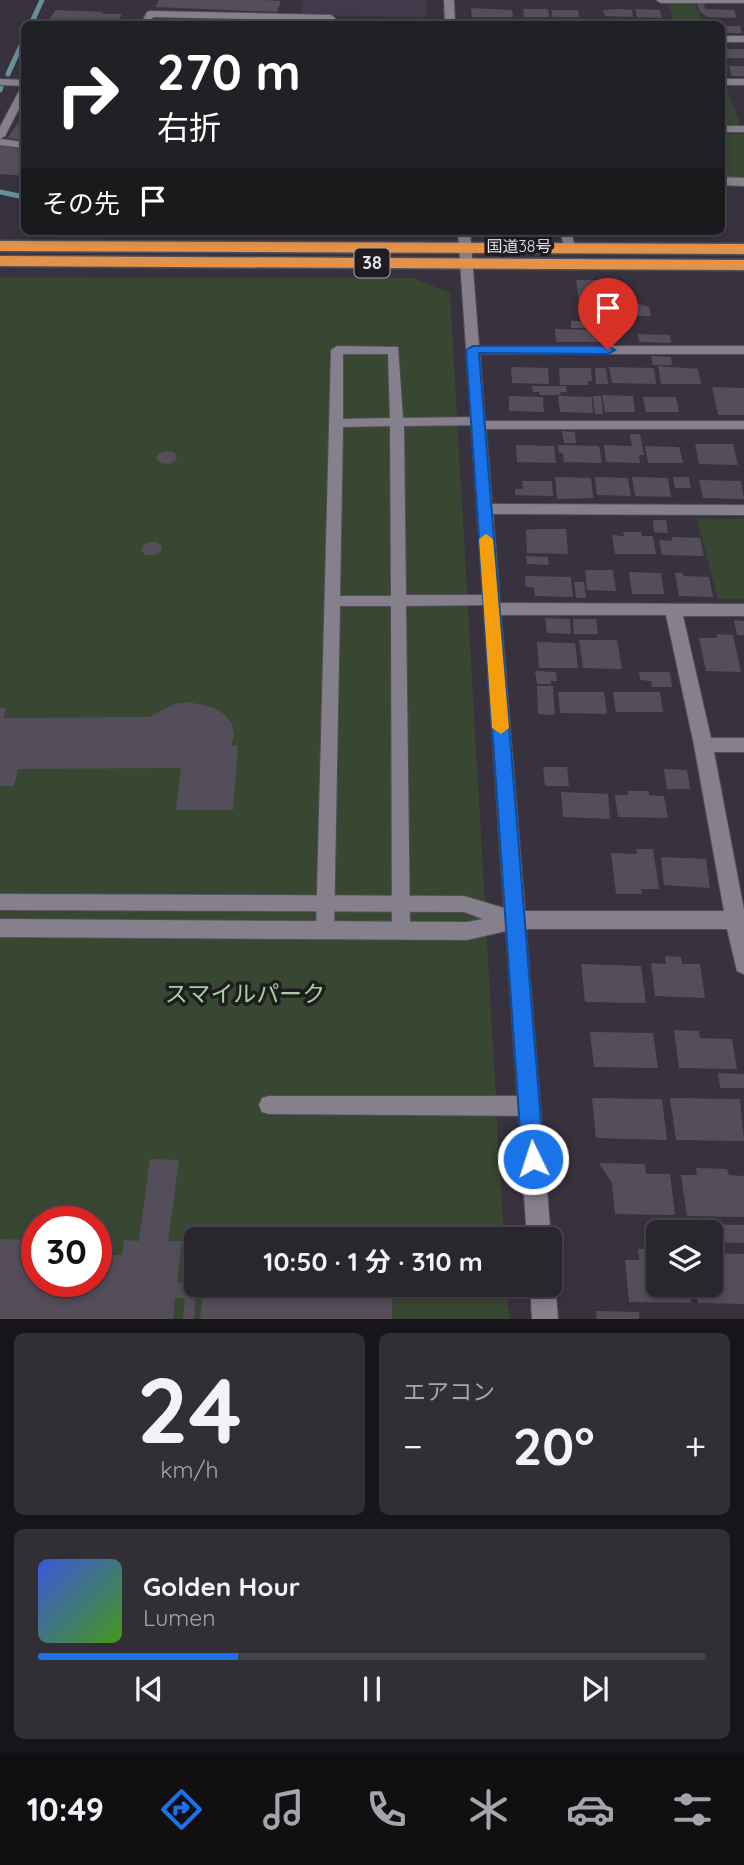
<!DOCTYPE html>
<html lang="ja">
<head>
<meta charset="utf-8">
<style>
  body { margin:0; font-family:Quicksand,"Noto Sans JP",sans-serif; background:#322e36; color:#f1f3f6; height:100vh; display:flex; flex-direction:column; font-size:26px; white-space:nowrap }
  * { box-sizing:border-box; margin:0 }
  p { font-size:23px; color:#a5a5aa }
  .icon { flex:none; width:38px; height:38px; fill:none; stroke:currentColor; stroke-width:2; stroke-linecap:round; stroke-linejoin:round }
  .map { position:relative; height:1319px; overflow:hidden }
  .sheet { display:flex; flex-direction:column; gap:14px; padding:14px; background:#171519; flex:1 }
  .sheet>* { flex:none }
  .hud { position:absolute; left:21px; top:21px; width:704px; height:214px; border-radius:10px; box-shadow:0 4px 10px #0003,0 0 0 2px #46434a; background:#202124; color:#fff; overflow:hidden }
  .controls { position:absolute; left:646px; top:1220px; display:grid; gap:14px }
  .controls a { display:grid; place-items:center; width:77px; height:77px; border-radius:10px; background:#2a262e; box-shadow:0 4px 10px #0003,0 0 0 2px #46434a; font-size:35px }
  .speed { position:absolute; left:21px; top:1206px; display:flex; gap:14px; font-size:35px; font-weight:700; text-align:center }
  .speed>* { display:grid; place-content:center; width:91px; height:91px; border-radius:50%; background:#2a262e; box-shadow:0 4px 10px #0003,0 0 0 2px #46434a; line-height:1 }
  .speed .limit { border:10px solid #d22; background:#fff; color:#111 }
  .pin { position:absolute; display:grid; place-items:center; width:60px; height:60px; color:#fff; margin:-72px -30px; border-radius:50% 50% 50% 0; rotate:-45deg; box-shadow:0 0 7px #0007 }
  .pin .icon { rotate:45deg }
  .me { position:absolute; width:77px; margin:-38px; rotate:356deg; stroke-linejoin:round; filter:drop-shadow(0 0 5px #0008) }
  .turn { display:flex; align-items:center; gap:24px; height:147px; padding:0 21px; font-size:32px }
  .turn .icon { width:91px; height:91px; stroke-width:2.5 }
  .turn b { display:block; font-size:49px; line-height:60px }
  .then { display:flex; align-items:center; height:66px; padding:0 21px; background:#0003; gap:14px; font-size:26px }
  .big { font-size:52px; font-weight:700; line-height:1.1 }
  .sheet .card { flex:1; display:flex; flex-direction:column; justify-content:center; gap:10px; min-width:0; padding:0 24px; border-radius:10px; background:#322e36 }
  .sheet .dial { align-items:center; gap:0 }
  .dial b { font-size:91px; line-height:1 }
  .song { display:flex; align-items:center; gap:21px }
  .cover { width:84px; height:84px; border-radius:10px; background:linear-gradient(135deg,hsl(230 70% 55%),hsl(100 70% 35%)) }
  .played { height:7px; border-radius:4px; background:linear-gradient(90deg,#1a73e8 30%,#46434a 30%) }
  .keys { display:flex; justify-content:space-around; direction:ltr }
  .heat { display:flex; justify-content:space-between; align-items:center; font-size:38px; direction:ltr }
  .sheet .tiles { flex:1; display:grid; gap:14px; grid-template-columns:1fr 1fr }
  .card:last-child { grid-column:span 2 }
  .trip { position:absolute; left:184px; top:1227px; width:378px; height:70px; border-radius:10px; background:#2a262e; box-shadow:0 4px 10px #0003,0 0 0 2px #46434a; font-weight:700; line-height:70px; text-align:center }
  .dock { display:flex; height:112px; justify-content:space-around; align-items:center; background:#110f12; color:#a5a5aa }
  .dock .icon { width:49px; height:49px }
  .dock .current { color:#1a73e8 }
  .dock b { font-size:32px; color:#f1f3f6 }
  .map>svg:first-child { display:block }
  .built { fill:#42394b }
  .green { fill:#384732; fill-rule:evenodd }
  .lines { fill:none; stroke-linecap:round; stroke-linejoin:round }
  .stream { stroke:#67909a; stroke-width:5 }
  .building { fill:#544e5a }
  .lane-casing { stroke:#524e58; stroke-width:2 }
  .street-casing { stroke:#524e58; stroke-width:2 }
  .highway-casing { stroke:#524e58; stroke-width:3 }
  .lane { fill:#86808d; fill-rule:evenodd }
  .street { fill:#86808d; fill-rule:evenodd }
  .highway { fill:#e49149; fill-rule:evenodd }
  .route { fill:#1a73e8; stroke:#114b97; stroke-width:2 }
  .slow { fill:#f59e0b }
  .labels { text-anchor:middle; stroke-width:7; stroke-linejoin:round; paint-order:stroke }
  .far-street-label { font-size:16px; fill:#e4e1e8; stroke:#1e1c21 }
  .shield { fill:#1e1c21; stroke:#a9a6ac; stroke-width:2 }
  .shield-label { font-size:18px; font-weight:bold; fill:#e4e1e8 }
  .near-park-label { font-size:23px; fill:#a6d196; stroke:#1e1c21 }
</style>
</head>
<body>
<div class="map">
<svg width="744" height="1319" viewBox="0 0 744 1319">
  <rect width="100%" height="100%" fill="#38323e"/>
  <path class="built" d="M303,0H426V17L301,15Z"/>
  <g class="green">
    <path d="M668,3H695L703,24H674Z"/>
    <path d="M721,86H726L740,125H721Z"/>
    <path d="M721,134H744V177H727L721,159Z"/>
    <path d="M0,277L413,278L450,293L504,1239H196V1284L507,1285L509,1319H0ZM37,1222H96V1281H37Z"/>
    <path d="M697,519H744V599H718Z"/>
  </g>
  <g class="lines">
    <g class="stream">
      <path d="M31,24L42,0"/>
      <path d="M8,74L24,39"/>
      <path d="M0,90L1,87"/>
      <path d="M0,192L24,197"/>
    </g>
  </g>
  <g class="building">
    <path d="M159,0H264L281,1L277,12L155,7Z"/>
    <path d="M697,4H704L705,9L734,10L737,18L708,17L700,12Z"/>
    <path d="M471,8L512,10L513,17H472Z"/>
    <path d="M523,9H548L549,17H524Z"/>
    <path d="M621,9L632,10L633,17L605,16L603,10Z"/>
    <path d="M635,9L660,10L662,18L637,17Z"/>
    <path d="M56,10L103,12L102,14H122L117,24H46Z"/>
    <path d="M551,10H578L579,17H553Z"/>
    <path d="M721,26H740L742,33H721Z"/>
    <rect x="721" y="49" width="23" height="9"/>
    <path d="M729,66H744V76H732Z"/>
    <path d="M24,115V140L7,138Z"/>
    <path d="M0,146L24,148V176L0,174Z"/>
    <path d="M576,280H604L606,295H630L632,302L649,307L651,316L592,315L590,303H579Z"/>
    <path d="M571,321H598L599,328H571Z"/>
    <path d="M555,329L598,330L600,342H556Z"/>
    <path d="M638,334L670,335L671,343L639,342Z"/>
    <path d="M651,356L671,357L672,365H653Z"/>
    <path d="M658,366L698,369L701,384H661Z"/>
    <path d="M511,367L548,368L549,384L512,383Z"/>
    <path d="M609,367L654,368L656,384L612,383Z"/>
    <path d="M559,368H591L592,381H588V385H560Z"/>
    <path d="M595,368H606L608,384H596Z"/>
    <path d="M532,386H566L567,392H560L561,395H540L539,392H533Z"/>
    <path d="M712,387L744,388V415H718Z"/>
    <path d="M602,395L633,396L635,412H605Z"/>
    <path d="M509,396L543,397L544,412L509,411Z"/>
    <path d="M558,396L592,397L593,413L560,412Z"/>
    <path d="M593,396H601L603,414H595Z"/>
    <path d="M643,397H676L679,412H646Z"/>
    <path d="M562,431L575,432L576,443H564Z"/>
    <path d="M630,434H640L644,455H639L640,463L606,462L604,445L632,446Z"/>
    <path d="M695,444H733L738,465L699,464Z"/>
    <path d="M516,445L554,446L556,463L517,462Z"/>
    <path d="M558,445L599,446L602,463L564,462L563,453H559Z"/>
    <path d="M645,446L679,447L683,463H648Z"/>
    <path d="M165,451L173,452L177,456L176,460L169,464L161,463L156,459L158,454Z"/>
    <path d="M555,477L591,478L593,498L557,499Z"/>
    <path d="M595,477L628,478L631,496L597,495Z"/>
    <path d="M632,477L668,478L671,497L635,496Z"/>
    <path d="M673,477H689L691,488H675Z"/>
    <path d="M699,480L741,481L744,499L703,498Z"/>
    <path d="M522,481H552L553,496L515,495V489H523Z"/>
    <path d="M653,520H666L668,533L654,532Z"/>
    <path d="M537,529H566L568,554L527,553L526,530Z"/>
    <path d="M623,532H641L642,536H653L656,554H615L612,535L624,536Z"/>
    <path d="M672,537L700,538L704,556L662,555L659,540L672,541Z"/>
    <path d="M149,542H157L162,547L161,552L154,555H146L141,551L143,546Z"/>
    <path d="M526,556L548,557L549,565L527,564Z"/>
    <path d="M585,570H613L616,591L587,590Z"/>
    <path d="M629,572L661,573L664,594H632Z"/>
    <path d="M675,573H683V576L709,577L713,597L679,596Z"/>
    <path d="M525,576L571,577L573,597L535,596L534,587H526Z"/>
    <path d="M574,582H584L586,598H576Z"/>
    <path d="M545,618L570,619L571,634L547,633Z"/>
    <path d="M573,619H596L598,634H574Z"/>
    <path d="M734,620L744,621V635H737Z"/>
    <path d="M717,634L733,635L741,672L706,671L699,638H717Z"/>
    <path d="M579,640H617L622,669L583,668Z"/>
    <path d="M537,642L575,643L578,668H539Z"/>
    <path d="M535,671L556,672L557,681H551V684H537Z"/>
    <path d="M639,672H670L672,687H652L651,681L640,680Z"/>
    <path d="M537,686H553L555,715L538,714Z"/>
    <path d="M558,692H604L607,714L560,713Z"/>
    <path d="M613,692H660L663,712H616Z"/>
    <path d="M188,702L215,708L225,715L232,724L234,735L231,746H238L233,810H176L181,768L18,769L14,786H0V708H6L3,718L149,717L174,704Z"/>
    <path d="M543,767H567L569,786H545Z"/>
    <path d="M664,769L687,770L690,789H667Z"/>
    <path d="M627,791H649V795L664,796L668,818L618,817L615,795H628Z"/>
    <path d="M561,792L608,794L610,819L563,817Z"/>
    <path d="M636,849H653L659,889H641L642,894H616L611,853L637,854Z"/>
    <path d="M661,857L706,859L710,888L664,885Z"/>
    <path d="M665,956L681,957L682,964H700L705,998L655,996L651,963L666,964Z"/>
    <path d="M581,964L641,966L646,1003L585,1002Z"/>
    <path d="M674,1030L699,1031L700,1038L732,1039L737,1069L679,1068Z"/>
    <path d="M590,1032L653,1033L658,1068L594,1067Z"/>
    <path d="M718,1073L744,1074V1088H720Z"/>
    <path d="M592,1098L662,1099L667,1140L596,1138Z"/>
    <path d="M670,1098L740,1099L744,1141L676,1140Z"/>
    <path d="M150,1159L179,1160L168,1241H182L177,1283L388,1284L392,1297V1319H200L202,1298H196L194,1319H183L185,1298H175L173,1319H0V1239L37,1240V1281H96V1255H122L124,1240L139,1241Z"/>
    <path d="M599,1163L645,1164L646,1174H670L675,1215L615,1214L612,1183Z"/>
    <path d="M696,1168L727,1169L729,1175L744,1176V1217L687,1216L681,1175H697Z"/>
    <path d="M685,1224L744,1225V1243L710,1242V1232H686Z"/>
    <path d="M638,1249H658V1284H688L691,1303L629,1302L625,1260H639Z"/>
    <path d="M710,1253L744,1254V1304L698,1303L695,1284H710Z"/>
    <path d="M596,1311L639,1312V1319H597Z"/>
  </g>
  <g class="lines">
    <g class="lane-casing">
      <g id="lane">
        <path d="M150,11L331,15L335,18V24H327V21L153,17L149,24H141L147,12Z"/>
        <path d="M24,88V99L5,136L0,139L24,142V148L0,145V127L19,91Z"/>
        <path d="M540,231H571L575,248L565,250L561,235L546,234Z"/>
        <path d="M337,346L398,347L403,418L478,417L485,421L478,425L404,426L406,595H490L498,600L490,605L406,606L410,930L408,936L401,938L394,936L392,930L391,606H340L334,930L332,936L325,938L318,936L316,930L331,350ZM343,354H388L390,418L343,419ZM390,426L391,596H340L343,427Z"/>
        <path d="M269,1096H529L536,1099L539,1106L536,1113L529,1116L269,1114L262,1112L259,1105L262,1098Z"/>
      </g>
    </g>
    <g class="street-casing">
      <g id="street">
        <path d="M444,0H454L455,24H445Z"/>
        <path d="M656,0H744V3H661Z"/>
        <rect x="721" y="36" width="23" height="6"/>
        <path d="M0,79L24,80V86L0,85Z"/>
        <rect x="721" y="79" width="23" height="6"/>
        <rect x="721" y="126" width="23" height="6"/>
        <path d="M721,177L744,178V186L721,185Z"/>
        <path d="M458,231H470L479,346H744V354H480L485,421H744V429H486L492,504L744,505V515L493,514L500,603L744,604V616H683L711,738H744V752H714L744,910V974L737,971L727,929H526L551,1239L550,1243V1239H527L506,931L467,940L0,937V919L467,922L483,919L464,912L0,910V894L464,896L504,908ZM501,615H666L694,745L724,911H525Z"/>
        <path d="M550,1275L555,1284L558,1319H532L530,1284H550Z"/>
      </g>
    </g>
    <g class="highway-casing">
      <g id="highway">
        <path d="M0,241L744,244V254L0,251Z"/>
        <path d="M0,256L744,260V270L0,266Z"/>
      </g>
    </g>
    <use href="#lane" class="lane"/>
    <use href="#street" class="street"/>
    <use href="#highway" class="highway"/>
  </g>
  <path class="route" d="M473,346H608L615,350L608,354L479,353L544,1159L540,1166L533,1169L525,1166L522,1159L466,350Z"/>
  <path class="slow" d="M486,534L493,539L509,728L501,734L492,728L479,539Z"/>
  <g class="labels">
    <g class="far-street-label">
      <text x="519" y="252">国道38号</text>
    </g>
    <rect class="shield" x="354.5" y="248.5" width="35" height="29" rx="5"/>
    <g class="shield-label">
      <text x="372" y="269">38</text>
    </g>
    <g class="near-park-label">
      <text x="245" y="1002">スマイルパーク</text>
    </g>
  </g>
</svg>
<div class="controls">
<a><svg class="icon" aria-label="layers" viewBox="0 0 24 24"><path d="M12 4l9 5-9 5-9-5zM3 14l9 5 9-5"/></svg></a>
</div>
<div class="speed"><div class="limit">30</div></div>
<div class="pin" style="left:608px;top:350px;background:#d93025"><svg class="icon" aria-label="arrive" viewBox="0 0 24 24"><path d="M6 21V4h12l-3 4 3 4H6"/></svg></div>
<svg class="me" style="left:533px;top:1159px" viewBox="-20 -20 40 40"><circle r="17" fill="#1a73e8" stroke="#fff" stroke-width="3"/><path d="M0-11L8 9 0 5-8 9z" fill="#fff"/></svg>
<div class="trip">10:50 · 1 分 · 310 m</div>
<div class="hud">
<div class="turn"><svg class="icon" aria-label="right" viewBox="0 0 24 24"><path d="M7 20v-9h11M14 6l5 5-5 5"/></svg><div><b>270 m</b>右折</div></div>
<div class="then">その先<svg class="icon" aria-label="arrive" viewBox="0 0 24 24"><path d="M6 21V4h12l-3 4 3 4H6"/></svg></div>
</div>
</div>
<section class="sheet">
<div class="tiles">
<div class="card dial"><b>24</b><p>km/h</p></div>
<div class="card"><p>エアコン</p>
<div class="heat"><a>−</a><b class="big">20°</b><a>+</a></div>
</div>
<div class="card">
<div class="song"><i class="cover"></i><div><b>Golden Hour</b><p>Lumen</p></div></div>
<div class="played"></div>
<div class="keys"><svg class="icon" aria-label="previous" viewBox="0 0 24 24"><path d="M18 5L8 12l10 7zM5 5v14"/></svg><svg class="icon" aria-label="pause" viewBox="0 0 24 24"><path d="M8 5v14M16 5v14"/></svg><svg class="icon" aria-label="next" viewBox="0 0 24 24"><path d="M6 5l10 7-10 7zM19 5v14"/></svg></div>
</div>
</div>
</section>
<nav class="dock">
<b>10:49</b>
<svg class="icon current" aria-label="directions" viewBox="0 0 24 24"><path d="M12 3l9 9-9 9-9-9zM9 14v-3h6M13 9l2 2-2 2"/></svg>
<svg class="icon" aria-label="music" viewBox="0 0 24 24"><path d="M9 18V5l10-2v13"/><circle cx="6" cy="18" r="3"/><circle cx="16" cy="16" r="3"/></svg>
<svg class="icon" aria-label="phone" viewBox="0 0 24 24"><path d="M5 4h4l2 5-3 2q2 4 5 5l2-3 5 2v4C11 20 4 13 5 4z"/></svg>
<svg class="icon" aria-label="climate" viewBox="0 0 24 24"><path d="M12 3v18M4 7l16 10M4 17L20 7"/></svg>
<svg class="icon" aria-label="car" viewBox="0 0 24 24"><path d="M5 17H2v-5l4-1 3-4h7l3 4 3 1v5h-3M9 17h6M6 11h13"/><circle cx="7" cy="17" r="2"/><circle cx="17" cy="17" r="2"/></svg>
<svg class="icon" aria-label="filters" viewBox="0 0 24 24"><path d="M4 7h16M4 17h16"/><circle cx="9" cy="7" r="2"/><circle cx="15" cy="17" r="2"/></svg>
</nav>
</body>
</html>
